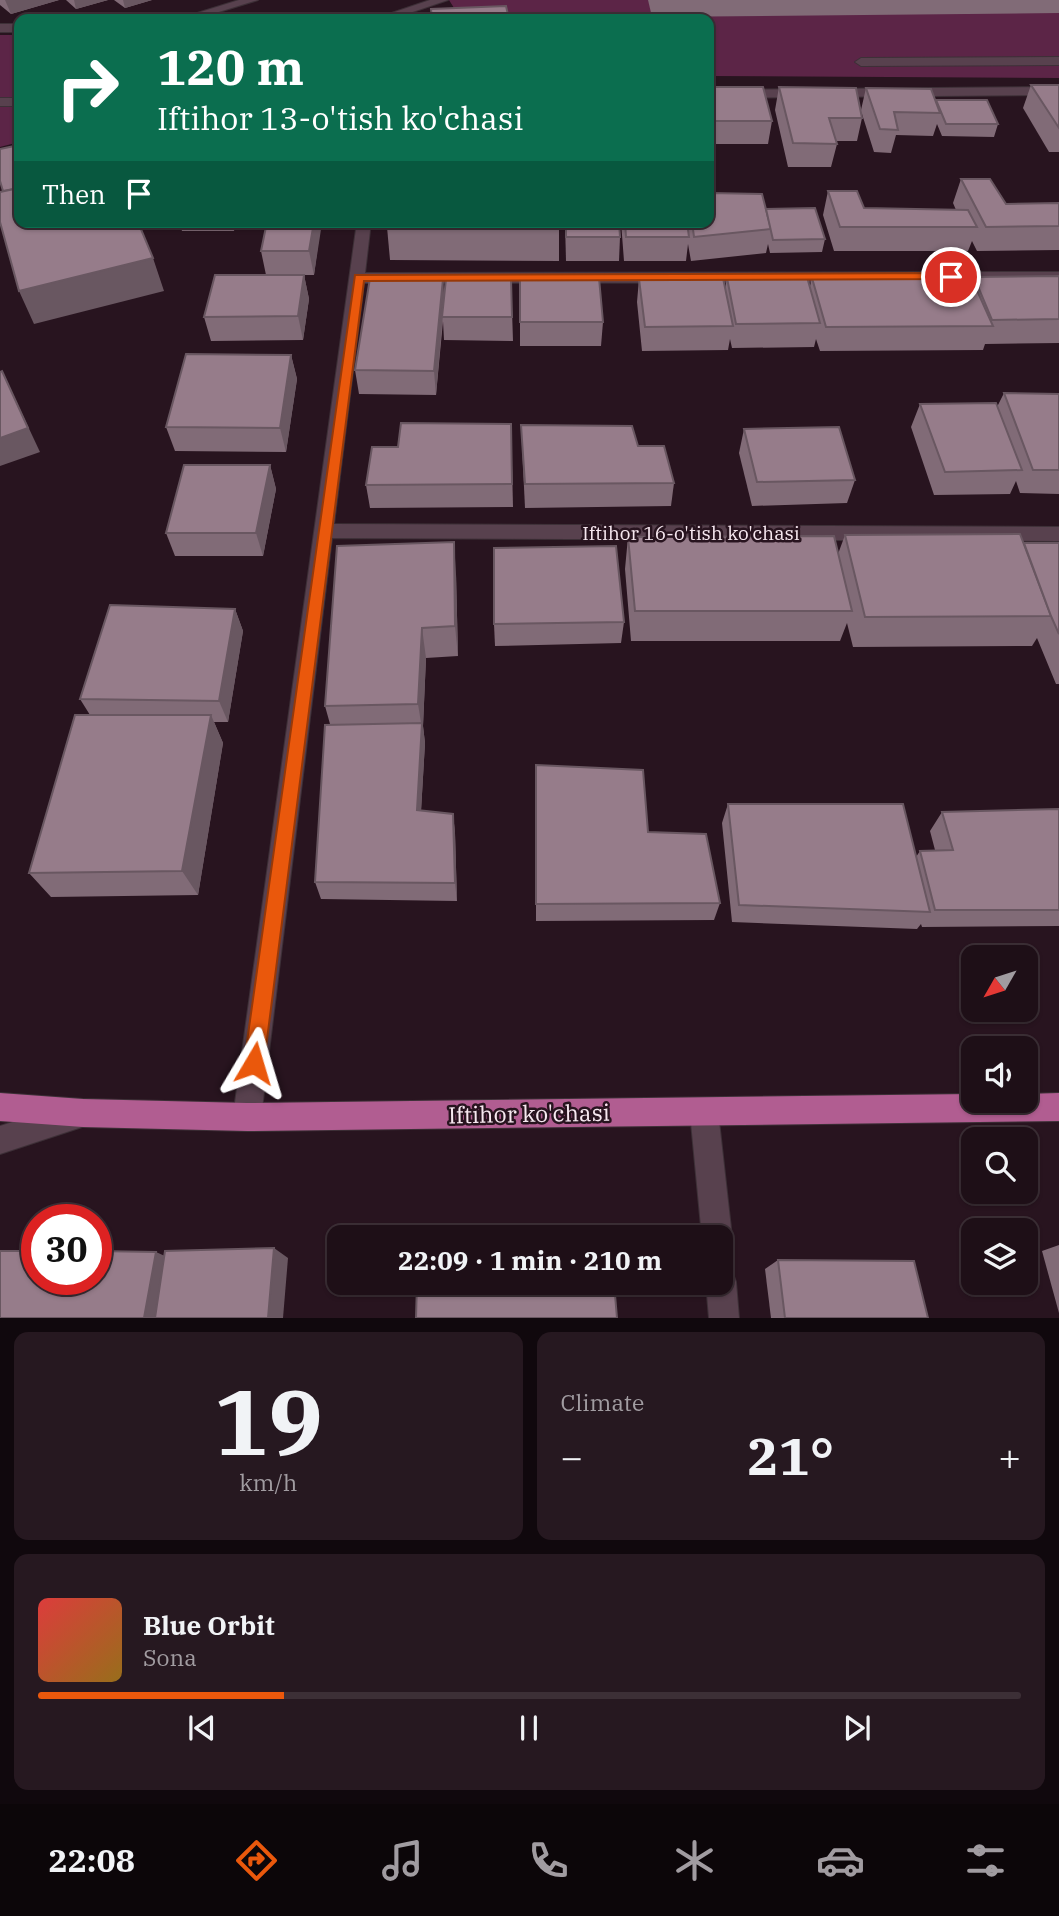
<!DOCTYPE html>
<html lang="en">
<head>
<meta charset="utf-8">
<style>
  body { margin:0; font-family:"IBM Plex Serif",serif; background:#261820; color:#f1f3f6; height:100vh; display:flex; flex-direction:column; font-size:26px; white-space:nowrap }
  * { box-sizing:border-box; margin:0 }
  p { font-size:23px; color:#a19ca1 }
  .icon { flex:none; width:38px; height:38px; fill:none; stroke:currentColor; stroke-width:2; stroke-linecap:round; stroke-linejoin:round }
  .map { position:relative; height:1318px; overflow:hidden }
  .drawer { display:flex; flex-direction:column; gap:14px; padding:14px; background:#10080d; flex:1 }
  .drawer>* { flex:none }
  .top-card { position:absolute; left:14px; top:14px; width:700px; height:214px; border-radius:14px; box-shadow:0 2px 5px #0004,0 0 0 2px #3c2f36; background:#0b6e4f; color:#fff; overflow:hidden }
  .needle { width:46px; rotate:231deg }
  .tools { position:absolute; left:961px; top:945px; display:grid; gap:14px }
  .tools a { display:grid; place-items:center; width:77px; height:77px; border-radius:14px; background:#1e0f17; box-shadow:0 2px 5px #0004,0 0 0 2px #3c2f36; font-size:35px }
  .speed { position:absolute; left:21px; top:1204px; display:flex; gap:14px; font-size:35px; font-weight:700; text-align:center }
  .speed>* { display:grid; place-content:center; width:91px; height:91px; border-radius:50%; background:#1e0f17; box-shadow:0 2px 5px #0004,0 0 0 2px #3c2f36; line-height:1 }
  .speed .limit { border:10px solid #d22; background:#fff; color:#111 }
  .pin { position:absolute; display:grid; place-items:center; width:60px; height:60px; color:#fff; margin:-30px; border:4px solid #fff; border-radius:50%; box-shadow:0 2px 7px #0007 }
  .me { position:absolute; width:77px; margin:-38px; rotate:7deg; stroke-linejoin:round; filter:drop-shadow(0 0 5px #0008) }
  .turn { display:flex; align-items:center; gap:24px; height:147px; padding:0 28px; font-size:32px }
  .turn .icon { width:91px; height:91px; stroke-width:2.5 }
  .turn b { display:block; font-size:49px; line-height:60px }
  .then { display:flex; align-items:center; height:66px; padding:0 28px; background:#0003; gap:14px; font-size:26px }
  .big { font-size:52px; font-weight:800; line-height:1.1 }
  .drawer .card { flex:1; display:flex; flex-direction:column; justify-content:center; gap:10px; min-width:0; padding:0 24px; border-radius:14px; background:#261820 }
  .drawer .dial { align-items:center; gap:0 }
  .dial b { font-size:91px; line-height:1 }
  .song { display:flex; align-items:center; gap:21px }
  .cover { width:84px; height:84px; border-radius:10px; background:linear-gradient(135deg,hsl(0 70% 55%),hsl(40 70% 35%)) }
  .played { height:7px; border-radius:4px; background:linear-gradient(90deg,#ea580c 25%,#3c2f36 25%) }
  .keys { display:flex; justify-content:space-around; direction:ltr }
  .heat { display:flex; justify-content:space-between; align-items:center; font-size:38px; direction:ltr }
  .drawer .tiles { flex:1; display:grid; gap:14px; grid-template-columns:1fr 1fr }
  .card:last-child { grid-column:span 2 }
  .trip { position:absolute; left:327px; top:1225px; width:406px; height:70px; border-radius:14px; background:#1e0f17; box-shadow:0 2px 5px #0004,0 0 0 2px #3c2f36; font-weight:800; line-height:70px; text-align:center }
  .tab-bar { display:flex; height:112px; justify-content:space-around; align-items:center; background:#0c0609; color:#a19ca1 }
  .tab-bar .icon { width:49px; height:49px }
  .tab-bar .current { color:#ea580c }
  .tab-bar b { font-size:32px; color:#f1f3f6 }
  .map>svg:first-child { display:block }
  .green { fill:#5c2547 }
  .lines { fill:none; stroke-linecap:round; stroke-linejoin:round }
  .minor-casing { stroke:#3d3037; stroke-width:2 }
  .major-casing { stroke:#3d3037; stroke-width:2 }
  .minor { fill:#58414e; fill-rule:evenodd }
  .major { fill:#b15d91; fill-rule:evenodd }
  .wall { fill:#816b77 }
  .shaded-wall { fill:#695761 }
  .building { fill:#967c8a; stroke:#695761; stroke-width:2 }
  .route { fill:#ea580c; stroke:#983908; stroke-width:2 }
  .labels { text-anchor:middle; stroke-width:5; stroke-linejoin:round; paint-order:stroke }
  .street-label { font-size:19px; fill:#f7e8f0; stroke:#28141f }
  .near-street-label { font-size:23px; fill:#f7e8f0; stroke:#28141f }
</style>
</head>
<body>
<div class="map">
<svg width="1059" height="1318" viewBox="0 0 1059 1318">
  <rect width="100%" height="100%" fill="#28141f"/>
  <g class="green">
    <path d="M449,0H1059V78L709,76V19H461Z"/>
    <path d="M0,35H19V142L0,147Z"/>
  </g>
  <g class="lines">
    <g class="minor-casing">
      <g id="minor">
        <path d="M239,0H258L196,19H178Z"/>
        <path d="M430,0H448L392,19H374Z"/>
        <rect x="0" y="24" width="19" height="8"/>
        <path d="M1059,57V65L861,66L855,62L861,58Z"/>
        <path d="M1059,87V95L709,98V90Z"/>
        <rect x="0" y="98" width="19" height="8"/>
        <path d="M357,222H371L365,273L1059,272V282L364,283L334,524L1059,527V541L332,538L261,1117L257,1127L247,1131L237,1127L233,1117Z"/>
        <path d="M704,1098L714,1102L718,1112L732,1237L727,1247L721,1250V1237H702L690,1112L694,1102Z"/>
        <path d="M75,1102L85,1106L89,1116L85,1126L0,1154V1126Z"/>
        <path d="M721,1267L732,1271L736,1282L739,1318H709L706,1283H721Z"/>
      </g>
    </g>
    <g class="major-casing">
      <path id="major" d="M0,1093L83,1099L247,1103L973,1094V1101H1026V1094L1059,1093V1121L247,1131L83,1127L0,1121Z"/>
    </g>
    <use href="#minor" class="minor"/>
    <use href="#major" class="major"/>
  </g>
  <g class="wall">
    <path d="M0,0H59L11,14L0,5Z"/>
    <path d="M66,0H108L76,9Z"/>
    <path d="M114,0H152L125,8Z"/>
    <path d="M648,0H1059V13L652,17Z"/>
    <path d="M1031,85H1059V152H1049L1023,108Z"/>
    <path d="M709,87L772,121L768,144H709Z"/>
    <path d="M779,87L861,110L866,88L935,100L998,124L994,137L942,136L937,124L933,136L896,135L891,153L874,152L862,114V118L857,141H836L837,144L831,167H788L775,110Z"/>
    <path d="M961,179L1006,204L1059,203V250L977,251L972,241L968,251H834L823,215L828,191L864,208L956,210L953,203Z"/>
    <path d="M766,209L825,239L822,252L770,253L768,244L766,253L691,261L688,244L686,261H624L621,222H709Z"/>
    <path d="M179,222H235L234,231H182Z"/>
    <path d="M267,222H321L314,275H304L309,299L303,340L211,341L204,317L266,275L261,251Z"/>
    <path d="M559,222V261L390,260L387,227Z"/>
    <path d="M565,222H619L620,237L619,261H566Z"/>
    <path d="M1059,276V343L985,344L983,350L820,351L816,339L814,347L732,348L730,339L728,350L642,351L637,302L639,279L725,289L727,278L810,286L812,278L973,281L974,277Z"/>
    <path d="M520,278L603,322L601,346H520Z"/>
    <path d="M443,279L444,299L511,279L513,341L444,340L443,321L436,395L359,394L355,370Z"/>
    <path d="M291,355L297,379L286,452L175,451L166,427Z"/>
    <path d="M1004,393L1059,394V494L1020,493L1016,481L1010,494L934,495L911,427L920,404L997,407Z"/>
    <path d="M511,424L513,507L370,508L366,485L398,447Z"/>
    <path d="M521,425L638,446L674,483L671,506L525,508Z"/>
    <path d="M744,429L855,480L847,503L752,506L739,453Z"/>
    <path d="M270,465L276,489L263,556H175L166,533Z"/>
    <path d="M845,535L1024,543H1059V684H1056L1037,638L1032,646L853,647L847,623L840,641H631L625,569L628,537L838,554Z"/>
    <path d="M456,574L458,656L426,658L423,726L425,743L421,811L453,814L455,833L457,901L321,899L315,882L330,724L325,706Z"/>
    <path d="M235,609L243,631L228,722H214L223,743L198,895L51,897L29,873L90,715L80,699Z"/>
    <path d="M624,622L621,643L495,646L494,624Z"/>
    <path d="M536,765L648,832L720,903L714,920L536,921Z"/>
    <path d="M728,804L916,857L920,851L935,850L930,831L942,812L1059,809V926L922,927L921,924L917,929L732,922L722,823Z"/>
    <path d="M1059,1245V1313L1042,1251Z"/>
    <path d="M778,1260L928,1318H771L765,1269Z"/>
  </g>
  <g class="shaded-wall">
    <path d="M5,0H59L11,14Z"/>
    <path d="M74,0H108L76,9Z"/>
    <path d="M123,0H152L125,8Z"/>
    <path d="M231,222H235L234,231Z"/>
    <path d="M314,222L322,223L314,275L309,251Z"/>
    <path d="M153,258L164,291L34,324L19,291Z"/>
    <path d="M304,275L309,299L303,340L298,316Z"/>
    <path d="M443,279L444,303L436,395L434,371Z"/>
    <path d="M291,355L297,379L286,452L280,428Z"/>
    <path d="M2,371L40,452L0,466V438Z"/>
    <path d="M270,465L276,489L263,556L256,533Z"/>
    <path d="M454,542L456,574L458,656L455,626Z"/>
    <path d="M235,609L243,631L228,722L219,701Z"/>
    <path d="M422,628L426,658L423,726L425,743L420,829L417,810L422,729L418,704Z"/>
    <path d="M211,715L223,743L198,895L182,871Z"/>
    <path d="M453,814L455,833L457,901L455,883Z"/>
    <path d="M274,1248L288,1258L283,1318H268Z"/>
    <path d="M156,1252L176,1261L166,1318H144Z"/>
  </g>
  <g class="building">
    <path d="M506,6L509,19H432L431,9Z"/>
    <path d="M1031,85H1059V128Z"/>
    <path d="M709,87H763L772,121H709Z"/>
    <path d="M779,87L856,88L862,118H829L837,144L793,143Z"/>
    <path d="M866,88L931,89L940,113L894,112L898,130L880,129Z"/>
    <path d="M936,100H987L998,124H946Z"/>
    <path d="M19,145V188L3,191L0,181V149Z"/>
    <path d="M961,179H990L1006,204L1059,203V226L986,227Z"/>
    <path d="M19,188V222H138L153,258L19,291L0,222V192Z"/>
    <path d="M828,191H857L864,208L968,210L977,227H840Z"/>
    <path d="M709,193L762,194L771,229L694,237L692,222H709Z"/>
    <path d="M815,208L825,239L773,240L766,209Z"/>
    <path d="M267,222H314L309,251H261Z"/>
    <path d="M387,222H559V228L387,227Z"/>
    <path d="M566,222H619L620,237H566Z"/>
    <path d="M625,222H687L689,237H626Z"/>
    <path d="M215,275H304L298,316L204,317Z"/>
    <path d="M1059,276V319L992,320L974,277Z"/>
    <path d="M807,277L820,323L736,324L727,278Z"/>
    <path d="M971,277L993,326L826,327L812,278Z"/>
    <path d="M370,278L443,279L434,371L355,370Z"/>
    <path d="M520,278H599L603,322H520Z"/>
    <path d="M723,278L733,326L645,327L639,279Z"/>
    <path d="M446,279H511L512,317H442Z"/>
    <path d="M186,354L291,355L280,428L166,427Z"/>
    <path d="M2,371L28,428L0,438V372Z"/>
    <path d="M1004,393L1059,394V470H1033Z"/>
    <path d="M996,403L1022,470L945,472L920,404Z"/>
    <path d="M401,423L511,424L512,484L366,485L372,447H398Z"/>
    <path d="M521,425L632,426L638,446H664L674,483L525,484Z"/>
    <path d="M839,427L855,480L757,482L744,429Z"/>
    <path d="M184,465H270L256,533H166Z"/>
    <path d="M1020,534L1051,616L865,617L845,535Z"/>
    <path d="M834,536L852,611H635L628,537Z"/>
    <path d="M454,542L455,626L422,628L418,704L325,706L337,546Z"/>
    <path d="M1024,543H1059V634L1051,616Z"/>
    <path d="M616,546L624,622L494,624V548Z"/>
    <path d="M110,605L235,609L219,701L80,699Z"/>
    <path d="M75,715H211L182,871L29,873Z"/>
    <path d="M422,723L417,810L453,814L455,883L315,882L325,725Z"/>
    <path d="M536,765L643,770L648,832L706,834L720,903L536,904Z"/>
    <path d="M728,804H903L930,912L739,905Z"/>
    <path d="M1059,809V910H935L920,851L953,850L942,812Z"/>
    <path d="M274,1248L268,1318H155L165,1251Z"/>
    <path d="M0,1251H37V1279H96V1251L156,1252L144,1318H0Z"/>
    <path d="M778,1260L914,1261L928,1318H785Z"/>
    <path d="M417,1283H614L617,1318H416Z"/>
  </g>
  <path class="route" d="M951,273L957,277L955,279L364,281L264,1063L261,1071L254,1074L247,1071L244,1063L355,275Z"/>
  <g class="labels">
    <g class="street-label">
      <text x="691" y="540">Iftihor 16-o'tish ko'chasi</text>
    </g>
    <g class="near-street-label">
      <text transform="translate(529 1114) rotate(-1)" y="8">Iftihor ko'chasi</text>
    </g>
  </g>
</svg>
<div class="tools">
<a><svg class="needle" viewBox="-14 -14 28 28"><path d="M0-13l5 13h-10z" fill="#e53935"/><path d="M0 13l5-13h-10z" fill="#a19ca1"/></svg></a>
<a><svg class="icon" aria-label="sound" viewBox="0 0 24 24"><path d="M4 9h4l5-4v14l-5-4H4zM17 9q2 3 0 6"/></svg></a>
<a><svg class="icon" aria-label="search" viewBox="0 0 24 24"><circle cx="10" cy="10" r="6"/><path d="M15 15l6 6"/></svg></a>
<a><svg class="icon" aria-label="layers" viewBox="0 0 24 24"><path d="M12 4l9 5-9 5-9-5zM3 14l9 5 9-5"/></svg></a>
</div>
<div class="speed"><div class="limit">30</div></div>
<div class="pin" style="left:951px;top:277px;background:#d93025"><svg class="icon" aria-label="arrive" viewBox="0 0 24 24"><path d="M6 21V4h12l-3 4 3 4H6"/></svg></div>
<svg class="me" style="left:254px;top:1063px" viewBox="-20 -20 40 40"><path d="M0-17L14 15 0 8-14 15z" fill="#ea580c" stroke="#fff" stroke-width="4"/></svg>
<div class="trip">22:09 · 1 min · 210 m</div>
<div class="top-card">
<div class="turn"><svg class="icon" aria-label="right" viewBox="0 0 24 24"><path d="M7 20v-9h11M14 6l5 5-5 5"/></svg><div><b>120 m</b>Iftihor 13-o'tish ko'chasi</div></div>
<div class="then">Then<svg class="icon" aria-label="arrive" viewBox="0 0 24 24"><path d="M6 21V4h12l-3 4 3 4H6"/></svg></div>
</div>
</div>
<section class="drawer">
<div class="tiles">
<div class="card dial"><b>19</b><p>km/h</p></div>
<div class="card"><p>Climate</p>
<div class="heat"><a>−</a><b class="big">21°</b><a>+</a></div>
</div>
<div class="card">
<div class="song"><i class="cover"></i><div><b>Blue Orbit</b><p>Sona</p></div></div>
<div class="played"></div>
<div class="keys"><svg class="icon" aria-label="previous" viewBox="0 0 24 24"><path d="M18 5L8 12l10 7zM5 5v14"/></svg><svg class="icon" aria-label="pause" viewBox="0 0 24 24"><path d="M8 5v14M16 5v14"/></svg><svg class="icon" aria-label="next" viewBox="0 0 24 24"><path d="M6 5l10 7-10 7zM19 5v14"/></svg></div>
</div>
</div>
</section>
<nav class="tab-bar">
<b>22:08</b>
<svg class="icon current" aria-label="directions" viewBox="0 0 24 24"><path d="M12 3l9 9-9 9-9-9zM9 14v-3h6M13 9l2 2-2 2"/></svg>
<svg class="icon" aria-label="music" viewBox="0 0 24 24"><path d="M9 18V5l10-2v13"/><circle cx="6" cy="18" r="3"/><circle cx="16" cy="16" r="3"/></svg>
<svg class="icon" aria-label="phone" viewBox="0 0 24 24"><path d="M5 4h4l2 5-3 2q2 4 5 5l2-3 5 2v4C11 20 4 13 5 4z"/></svg>
<svg class="icon" aria-label="climate" viewBox="0 0 24 24"><path d="M12 3v18M4 7l16 10M4 17L20 7"/></svg>
<svg class="icon" aria-label="car" viewBox="0 0 24 24"><path d="M5 17H2v-5l4-1 3-4h7l3 4 3 1v5h-3M9 17h6M6 11h13"/><circle cx="7" cy="17" r="2"/><circle cx="17" cy="17" r="2"/></svg>
<svg class="icon" aria-label="filters" viewBox="0 0 24 24"><path d="M4 7h16M4 17h16"/><circle cx="9" cy="7" r="2"/><circle cx="15" cy="17" r="2"/></svg>
</nav>
</body>
</html>
